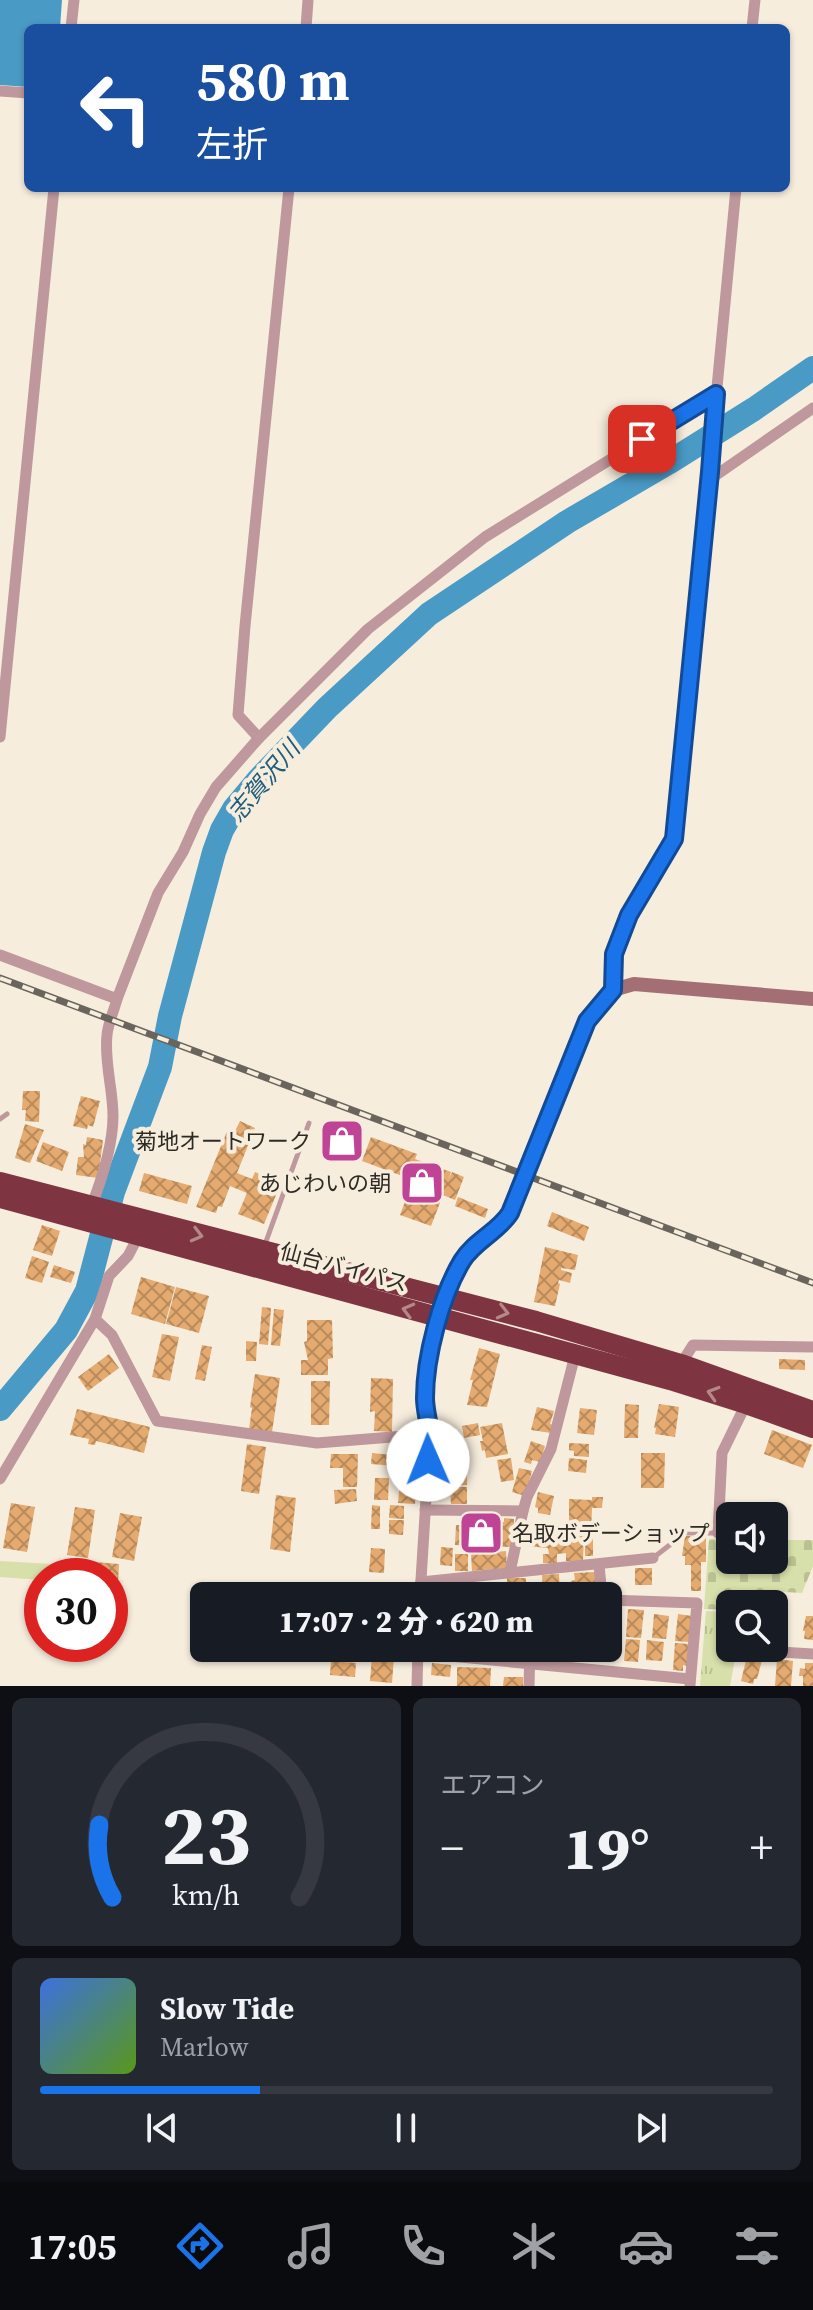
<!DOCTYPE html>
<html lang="ja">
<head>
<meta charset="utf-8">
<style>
  body { margin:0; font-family:"Source Serif 4","Noto Sans JP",serif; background:#242831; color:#f1f3f6; height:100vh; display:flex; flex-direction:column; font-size:30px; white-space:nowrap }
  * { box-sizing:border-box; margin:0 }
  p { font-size:26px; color:#9ea1a6 }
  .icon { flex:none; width:44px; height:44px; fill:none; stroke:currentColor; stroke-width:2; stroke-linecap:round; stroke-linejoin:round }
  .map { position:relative; height:1686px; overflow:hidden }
  .sheet { display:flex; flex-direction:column; gap:12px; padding:12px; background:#0d0f14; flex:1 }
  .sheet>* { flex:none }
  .banner { position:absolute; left:24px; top:24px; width:766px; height:168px; border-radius:12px; box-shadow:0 2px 6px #0004; background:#1a4fa0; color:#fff; overflow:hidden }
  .fabs { position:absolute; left:716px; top:1502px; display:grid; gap:16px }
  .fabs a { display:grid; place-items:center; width:72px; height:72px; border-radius:12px; background:#171b24; box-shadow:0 2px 6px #0004; font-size:40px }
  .speed { position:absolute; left:24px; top:1558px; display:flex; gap:16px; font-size:40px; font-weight:700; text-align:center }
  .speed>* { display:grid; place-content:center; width:104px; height:104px; border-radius:50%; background:#171b24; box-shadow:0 2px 6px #0004; line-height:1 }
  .speed .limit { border:12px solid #d22; background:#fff; color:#111 }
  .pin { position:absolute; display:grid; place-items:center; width:68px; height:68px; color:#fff; margin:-34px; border-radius:16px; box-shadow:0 4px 12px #0006 }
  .me { position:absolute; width:88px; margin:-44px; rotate:359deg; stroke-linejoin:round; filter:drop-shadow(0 0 6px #0008) }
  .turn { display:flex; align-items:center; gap:28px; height:168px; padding:0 40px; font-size:36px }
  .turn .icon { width:104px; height:104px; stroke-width:2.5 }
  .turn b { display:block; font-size:56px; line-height:68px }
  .big { font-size:60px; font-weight:800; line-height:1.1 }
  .sheet .tile { flex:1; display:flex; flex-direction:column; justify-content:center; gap:12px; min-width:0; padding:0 28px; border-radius:12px; background:#242831 }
  .sheet .dial { align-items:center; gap:0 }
  .dial svg { height:208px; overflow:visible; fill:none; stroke:#363941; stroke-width:7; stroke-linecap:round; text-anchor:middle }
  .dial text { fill:#f1f3f6; stroke:none }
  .song { display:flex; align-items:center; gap:24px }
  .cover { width:96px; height:96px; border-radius:12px; background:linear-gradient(135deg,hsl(220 70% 55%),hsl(90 70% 35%)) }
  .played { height:8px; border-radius:4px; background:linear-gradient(90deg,#1a73e8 30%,#363941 30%) }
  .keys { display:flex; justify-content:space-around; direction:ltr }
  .heat { display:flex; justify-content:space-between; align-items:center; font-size:44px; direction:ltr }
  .sheet .tiles { flex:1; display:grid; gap:12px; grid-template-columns:1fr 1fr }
  .tile:last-child { grid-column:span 2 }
  .trip { position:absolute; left:190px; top:1582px; width:432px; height:80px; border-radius:12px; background:#171b24; box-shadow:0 2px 6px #0004; font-weight:800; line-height:80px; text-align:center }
  .dock { display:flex; height:128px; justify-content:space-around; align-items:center; background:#090b0e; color:#9ea1a6 }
  .dock .icon { width:56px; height:56px }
  .dock .current { color:#1a73e8 }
  .dock b { font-size:36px; color:#f1f3f6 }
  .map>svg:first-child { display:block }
  .grass { fill:#d7dfaa }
  .cemetery { fill:url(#cemetery-stones) }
  .park { fill:url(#park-tufts) }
  .water { fill:#4a9ac6 }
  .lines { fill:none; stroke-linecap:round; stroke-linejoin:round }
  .river { stroke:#4a9ac6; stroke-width:24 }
  .building { fill:url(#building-cross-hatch) }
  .lane { stroke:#be989c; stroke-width:5 }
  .street { stroke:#be989c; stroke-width:11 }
  .secondary { stroke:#a46f74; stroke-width:14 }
  .highway { stroke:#7e3541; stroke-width:20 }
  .rail-casing { stroke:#6a655c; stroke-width:7 }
  .rail { stroke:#f6eddd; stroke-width:4; stroke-dasharray:12; stroke-linecap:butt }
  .oneway { stroke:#b48887 }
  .route-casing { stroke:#114b97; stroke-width:20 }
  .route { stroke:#1a73e8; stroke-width:14 }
  .labels { text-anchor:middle; stroke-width:8; stroke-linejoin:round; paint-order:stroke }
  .poi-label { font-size:22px; fill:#2e2b25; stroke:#f6eddd; text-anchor:end }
  .street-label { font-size:22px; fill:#2e2b25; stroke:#f6eddd }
  .water-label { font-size:24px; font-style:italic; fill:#205c7b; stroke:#f6eddd }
</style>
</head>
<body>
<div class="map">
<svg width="813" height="1686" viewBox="0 0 813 1686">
  <defs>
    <pattern id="cemetery-stones" width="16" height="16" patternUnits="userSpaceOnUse" patternTransform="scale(2)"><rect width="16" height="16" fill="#d7dfaa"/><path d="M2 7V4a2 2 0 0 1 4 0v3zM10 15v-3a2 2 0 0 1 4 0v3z" fill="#b9c092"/></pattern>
    <pattern id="park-tufts" width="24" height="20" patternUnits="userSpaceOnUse" patternTransform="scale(2)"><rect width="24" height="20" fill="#d7dfaa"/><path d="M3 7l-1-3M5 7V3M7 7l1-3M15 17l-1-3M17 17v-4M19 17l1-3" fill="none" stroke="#b9c092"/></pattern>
    <pattern id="building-cross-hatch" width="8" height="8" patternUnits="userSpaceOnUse" patternTransform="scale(2)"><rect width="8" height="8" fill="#e4aa6f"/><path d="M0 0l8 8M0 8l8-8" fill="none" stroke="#b98b5b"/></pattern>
  </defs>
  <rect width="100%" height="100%" fill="#f6eddd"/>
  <path class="grass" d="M0,1561L52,1564L51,1576H42V1580L0,1577Z"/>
  <path class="cemetery" d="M709,1539H730V1560H774V1540H813V1566L802,1593L748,1590L747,1604H730V1610L704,1609Z"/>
  <path class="park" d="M706,1611L730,1612V1648H737L730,1686H700Z"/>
  <path class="water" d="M0,0H62L60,28H28V87L0,85Z"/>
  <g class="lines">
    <path class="river" d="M0,1409L66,1330L87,1291L113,1192L160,1067L170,1016L214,852L222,830L234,809L259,779L327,708L429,614L567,522L668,463L754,409L813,368"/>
  </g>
  <g class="building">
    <path d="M23,1091H40L39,1122L25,1121L26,1110H22Z"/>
    <path d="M81,1096L100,1101L93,1127L88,1125L87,1129L73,1126Z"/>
    <path d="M240,1121L255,1128L237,1173L252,1179L255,1172L281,1183L264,1224L238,1214L247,1193L230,1186L222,1207L218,1206L216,1213L196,1207L228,1129L235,1131Z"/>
    <path d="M333,1121L362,1133L351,1161L322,1149Z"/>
    <path d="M25,1124L44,1130L30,1163L15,1158Z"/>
    <path d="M87,1137L103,1140L98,1178L76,1175L78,1157H84L83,1144L86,1145Z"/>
    <path d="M371,1137L417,1154L415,1159L451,1172L448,1180L452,1172L464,1177L455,1200L443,1195L431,1226L400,1215L413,1180L362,1161Z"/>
    <path d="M43,1142L69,1152L62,1171L36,1161Z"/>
    <path d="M144,1173L192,1186L187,1204L139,1191Z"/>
    <path d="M458,1197L488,1209L485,1218L455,1206Z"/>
    <path d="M552,1212L589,1227L584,1241L547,1226Z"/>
    <path d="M42,1225L60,1231L52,1256L33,1250Z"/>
    <path d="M545,1247L578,1255L575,1270L561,1268V1270L572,1273L570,1283L559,1280L558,1283L560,1284L555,1306L534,1302Z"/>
    <path d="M32,1256L49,1262L42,1283L25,1278Z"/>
    <path d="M54,1265L75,1272L71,1283L50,1277Z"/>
    <path d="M141,1277L175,1287L165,1324L131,1314Z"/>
    <path d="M176,1287L209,1296L199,1333L166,1324Z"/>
    <path d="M262,1307L271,1308L268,1345L259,1344Z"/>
    <path d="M274,1309L284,1310L280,1346L271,1345Z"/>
    <path d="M307,1320H332L333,1358L328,1359V1375H301V1360H308L304,1342L307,1341Z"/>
    <path d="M162,1334L179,1337L170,1381L152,1377Z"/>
    <path d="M246,1341L257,1342L256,1361H246Z"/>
    <path d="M202,1345L212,1347L205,1381L195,1379Z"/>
    <path d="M479,1348L500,1354L487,1407L467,1405L473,1380H470Z"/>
    <path d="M109,1354L119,1368L88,1391L78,1377Z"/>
    <path d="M779,1359L805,1360V1370L779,1369Z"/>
    <path d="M255,1374L280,1378L272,1432L249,1429L252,1408L250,1407Z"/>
    <path d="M371,1378L393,1379L392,1432L374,1431L375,1411L370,1412Z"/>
    <path d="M311,1381H330L329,1425H311Z"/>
    <path d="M625,1404L639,1405L638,1438H624Z"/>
    <path d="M659,1404L679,1407L675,1437L655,1434L656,1428H654Z"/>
    <path d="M537,1407L554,1411L550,1424L554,1425L551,1433L531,1430Z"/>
    <path d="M580,1408L597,1410L594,1435L577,1433Z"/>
    <path d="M77,1409L150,1427L144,1453L96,1441L95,1445L88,1444L89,1439L70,1435Z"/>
    <path d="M478,1423L480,1435L464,1438L462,1426Z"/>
    <path d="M502,1423L508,1454L486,1458L485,1450L482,1451L480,1441H483L480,1427Z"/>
    <path d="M772,1430L812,1445L803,1468L764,1454Z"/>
    <path d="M531,1441L545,1446L540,1462L532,1460L531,1464L524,1462Z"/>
    <path d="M569,1443L589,1444V1457L574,1456V1451L569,1450Z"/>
    <path d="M247,1444L266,1447L259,1494L241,1491Z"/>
    <path d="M372,1453L421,1458L420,1468L371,1464Z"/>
    <path d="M641,1453H665L664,1488H641Z"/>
    <path d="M331,1454H358L357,1487H343V1468H330Z"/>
    <path d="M511,1458L514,1480L501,1482L497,1460Z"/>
    <path d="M569,1458L587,1460L586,1473L568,1471Z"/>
    <path d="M519,1468L532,1471L525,1496L512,1492Z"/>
    <rect x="448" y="1471" width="19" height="14"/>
    <path d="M375,1478H389L388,1500H374Z"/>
    <path d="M400,1481L417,1482L415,1504L398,1503Z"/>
    <path d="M450,1487H467V1504H451Z"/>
    <path d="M356,1489L357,1501L335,1504L334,1490Z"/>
    <path d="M538,1492L554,1496L550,1515L538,1513V1508L535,1507Z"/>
    <path d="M276,1495L296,1498L290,1552L270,1549Z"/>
    <path d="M592,1497H603L602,1508H592L591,1535H585L584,1533L583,1561H566V1553L557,1554V1563H543V1554H549L548,1548L527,1546L529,1530L569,1533V1499L592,1500Z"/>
    <path d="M11,1503L35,1507L27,1552L3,1548Z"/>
    <path d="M372,1505L380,1506V1529H371Z"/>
    <path d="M390,1505L404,1506V1519L389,1518Z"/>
    <path d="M75,1507L95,1510L88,1558L67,1555Z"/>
    <path d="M120,1513L142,1517L134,1561L112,1557Z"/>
    <path d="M504,1518L514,1519L513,1547L455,1545L456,1525L477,1526L478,1521L504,1522Z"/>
    <path d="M389,1520H404L403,1535L389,1534Z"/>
    <path d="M685,1536H706V1562H701V1591H691V1565H685V1556H682Z"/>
    <rect x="585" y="1537" width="8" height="19"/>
    <path d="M441,1547L453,1548L452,1566L440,1565Z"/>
    <path d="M371,1548L385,1549L384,1573L369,1572Z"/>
    <path d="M506,1551L507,1568L472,1571L471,1554Z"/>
    <rect x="455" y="1554" width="13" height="17"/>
    <path d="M83,1561L119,1564L118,1582H110V1576H82Z"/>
    <rect x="635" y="1568" width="17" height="17"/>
    <path d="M595,1572L596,1585H592L593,1592L575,1594V1587H571V1581L575,1580L574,1573Z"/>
    <path d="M559,1574L560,1596H543L542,1575Z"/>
    <path d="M507,1578H526V1589H522V1596H507Z"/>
    <path d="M608,1606L618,1607L615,1633L608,1632Z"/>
    <path d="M628,1609L644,1610L641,1638L626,1637Z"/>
    <path d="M654,1614L669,1616L666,1639L652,1638Z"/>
    <path d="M678,1614L692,1616L690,1642L675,1641Z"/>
    <path d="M806,1616H813V1640L804,1639L805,1631H803Z"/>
    <path d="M608,1636L613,1637L611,1660L595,1658L596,1648H608Z"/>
    <path d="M626,1639L640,1640L638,1662L624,1661Z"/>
    <path d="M647,1640L664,1642L662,1661L646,1660Z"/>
    <path d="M675,1643L689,1644L687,1666L683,1665V1671L673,1670Z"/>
    <path d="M570,1648H586L585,1659L569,1657Z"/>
    <path d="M372,1656L394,1657L392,1683L370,1681Z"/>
    <path d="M747,1656L762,1660L757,1679H754L753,1684L741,1681Z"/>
    <path d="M777,1659L793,1661L791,1686H775Z"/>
    <path d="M331,1661L356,1663L355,1677L330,1675Z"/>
    <path d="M432,1663L451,1665L450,1677L431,1675Z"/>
    <path d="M805,1663H813V1686H803V1676H799L800,1668L805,1669Z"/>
    <path d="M457,1667L491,1668L490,1686H457Z"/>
    <path d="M504,1677H523V1686H503Z"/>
  </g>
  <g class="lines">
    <g class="lane">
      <path d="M0,1119L7,1114"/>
      <path d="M264,1247L309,1123"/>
      <path d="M653,1558L685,1533H717"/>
    </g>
    <g class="street">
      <path d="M71,28L74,0"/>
      <path d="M306,28L308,0"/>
      <path d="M752,28L755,0"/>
      <path d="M0,91L28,93"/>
      <path d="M289,188L245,626L238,715L259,738L368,629L485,537L716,394"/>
      <path d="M709,480L813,408"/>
      <path d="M0,737L54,188"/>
      <path d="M0,955L117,999L158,893L183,852L200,814L216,787L259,738"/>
      <path d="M613,990L614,954L629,915L674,839L736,188"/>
      <path d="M91,1207C102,1179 113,1146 113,1116C113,1089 104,1062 107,1035C108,1023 114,1011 117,999"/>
      <path d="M95,1319L112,1335L157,1421L317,1443L430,1434L420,1596"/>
      <path d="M681,1364L693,1345L813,1347"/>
      <path d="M0,1479L95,1319L109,1276L128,1256L138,1237"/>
      <path d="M425,1510L523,1511"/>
      <path d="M718,1533L722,1453L746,1404"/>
      <path d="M599,1565L602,1596"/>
      <path d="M510,1572L523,1511L527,1497L551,1449L575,1355"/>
      <path d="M421,1582L653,1558"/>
      <path d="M608,1600L697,1603L690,1685"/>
      <path d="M780,1652L813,1654"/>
      <path d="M418,1653L690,1679"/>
      <path d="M417,1686L418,1648"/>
      <path d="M529,1686L530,1648"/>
    </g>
    <path class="secondary" d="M430,1434C428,1422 425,1410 425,1398C425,1364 435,1333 446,1301C450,1285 455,1269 466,1256C479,1240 499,1230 510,1213L587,1021L613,990L634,984L813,999"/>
    <g class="highway">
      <path d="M0,1182L536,1321L681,1364L813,1411"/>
      <path d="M0,1198L670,1380L746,1404L813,1428"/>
    </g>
    <g class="rail-casing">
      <path id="rail" d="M0,978L813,1283"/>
    </g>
    <use href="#rail" class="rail"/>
  </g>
  <defs><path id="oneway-chevron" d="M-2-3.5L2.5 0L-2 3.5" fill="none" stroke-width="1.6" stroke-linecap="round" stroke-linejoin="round" transform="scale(2)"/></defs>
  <g class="oneway">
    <use href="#oneway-chevron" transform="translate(197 1235) rotate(15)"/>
    <use href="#oneway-chevron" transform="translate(408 1310) rotate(-165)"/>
    <use href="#oneway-chevron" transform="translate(503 1312) rotate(14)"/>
    <use href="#oneway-chevron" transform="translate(713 1393) rotate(-163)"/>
  </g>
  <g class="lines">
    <g class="route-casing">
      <path id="route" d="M428,1460C429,1451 430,1443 430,1435C429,1422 425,1410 425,1398C425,1357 441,1296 462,1261C474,1241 498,1232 510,1213L587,1021L613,990L614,954L629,915L674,839L710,472L716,394L642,439"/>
    </g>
    <use href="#route" class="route"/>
  </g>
  <defs>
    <g id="shop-square" transform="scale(2.3)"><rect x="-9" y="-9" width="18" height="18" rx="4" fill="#bf4495" stroke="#f6eddd"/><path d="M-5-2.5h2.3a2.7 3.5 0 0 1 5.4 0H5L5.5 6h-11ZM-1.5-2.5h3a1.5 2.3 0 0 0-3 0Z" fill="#fff"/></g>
  </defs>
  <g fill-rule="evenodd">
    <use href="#shop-square" x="342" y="1141"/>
    <use href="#shop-square" x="422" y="1183"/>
    <use href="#shop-square" x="481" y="1533"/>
  </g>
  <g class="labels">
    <g class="poi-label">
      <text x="311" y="1149">菊地オートワーク</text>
      <text x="391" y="1191">あじわいの朝</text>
      <text x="512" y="1541" text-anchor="start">名取ボデーショップ</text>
    </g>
    <g class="street-label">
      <text transform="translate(344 1267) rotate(15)" y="8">仙台バイパス</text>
    </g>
    <g class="water-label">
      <text transform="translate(264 781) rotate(-50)" y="8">志賀沢川</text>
    </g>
  </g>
</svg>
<div class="fabs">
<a><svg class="icon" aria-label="sound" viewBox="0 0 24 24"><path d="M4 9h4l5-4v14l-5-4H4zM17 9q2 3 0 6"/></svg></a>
<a><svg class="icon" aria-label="search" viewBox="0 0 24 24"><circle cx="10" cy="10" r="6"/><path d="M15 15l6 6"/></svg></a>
</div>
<div class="speed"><div class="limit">30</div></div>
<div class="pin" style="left:642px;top:439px;background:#d93025"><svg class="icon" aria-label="arrive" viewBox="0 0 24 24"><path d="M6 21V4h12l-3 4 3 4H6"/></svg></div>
<svg class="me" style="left:428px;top:1460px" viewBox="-20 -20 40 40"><circle r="19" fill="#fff"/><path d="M0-13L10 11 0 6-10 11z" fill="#1a73e8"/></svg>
<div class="trip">17:07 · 2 分 · 620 m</div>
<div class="banner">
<div class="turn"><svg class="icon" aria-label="left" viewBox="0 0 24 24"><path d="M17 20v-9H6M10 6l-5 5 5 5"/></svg><div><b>580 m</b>左折</div></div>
</div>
</div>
<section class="sheet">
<div class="tiles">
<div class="tile dial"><svg viewBox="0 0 100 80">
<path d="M14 69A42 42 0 1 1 86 69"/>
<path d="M14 69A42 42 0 0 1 9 41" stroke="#1a73e8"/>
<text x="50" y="56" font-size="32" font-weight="700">23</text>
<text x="50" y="72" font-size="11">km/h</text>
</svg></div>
<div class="tile"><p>エアコン</p>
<div class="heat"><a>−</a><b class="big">19°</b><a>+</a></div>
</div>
<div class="tile">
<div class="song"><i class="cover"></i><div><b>Slow Tide</b><p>Marlow</p></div></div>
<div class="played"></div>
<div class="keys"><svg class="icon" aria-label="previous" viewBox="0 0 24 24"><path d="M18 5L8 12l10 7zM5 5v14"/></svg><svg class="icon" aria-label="pause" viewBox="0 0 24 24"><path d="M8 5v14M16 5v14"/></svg><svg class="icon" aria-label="next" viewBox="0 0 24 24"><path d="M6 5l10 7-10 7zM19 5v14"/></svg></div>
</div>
</div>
</section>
<nav class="dock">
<b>17:05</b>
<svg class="icon current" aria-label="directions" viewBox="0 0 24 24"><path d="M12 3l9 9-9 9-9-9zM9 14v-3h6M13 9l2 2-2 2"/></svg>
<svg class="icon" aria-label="music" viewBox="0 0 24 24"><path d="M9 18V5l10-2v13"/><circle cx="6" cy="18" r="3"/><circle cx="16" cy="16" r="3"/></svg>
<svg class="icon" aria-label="phone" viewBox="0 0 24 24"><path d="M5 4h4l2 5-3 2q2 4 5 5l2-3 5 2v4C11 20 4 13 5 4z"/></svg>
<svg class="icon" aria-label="climate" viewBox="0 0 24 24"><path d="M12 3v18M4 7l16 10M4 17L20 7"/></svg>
<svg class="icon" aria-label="car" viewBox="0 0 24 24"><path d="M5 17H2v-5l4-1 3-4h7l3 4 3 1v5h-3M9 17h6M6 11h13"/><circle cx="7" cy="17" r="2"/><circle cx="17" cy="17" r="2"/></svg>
<svg class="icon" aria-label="filters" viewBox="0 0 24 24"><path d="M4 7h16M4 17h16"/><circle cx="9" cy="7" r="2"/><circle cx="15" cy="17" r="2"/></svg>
</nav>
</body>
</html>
